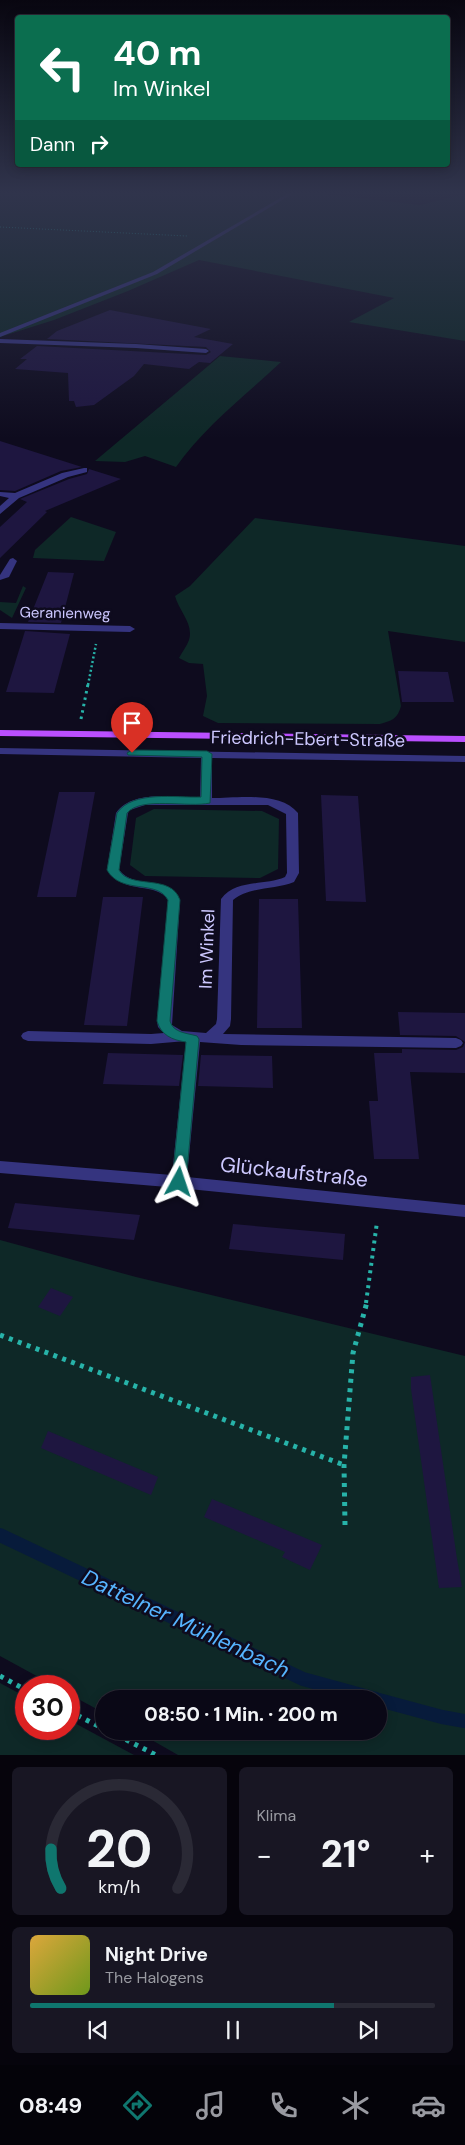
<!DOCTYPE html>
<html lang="de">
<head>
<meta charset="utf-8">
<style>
  body { margin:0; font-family:"DM Sans",sans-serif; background:#181623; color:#f1f3f6; height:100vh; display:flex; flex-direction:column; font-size:19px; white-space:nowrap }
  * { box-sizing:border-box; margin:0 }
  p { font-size:16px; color:#999aa1 }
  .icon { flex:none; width:28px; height:28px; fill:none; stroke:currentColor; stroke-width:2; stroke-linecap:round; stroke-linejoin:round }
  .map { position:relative; height:1755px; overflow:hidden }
  .drawer { display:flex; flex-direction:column; gap:12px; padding:12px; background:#06040c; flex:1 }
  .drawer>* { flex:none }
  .hud { position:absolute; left:15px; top:15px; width:435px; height:152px; border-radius:5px; box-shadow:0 2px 12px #0003,0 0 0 1px #2a2935; background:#0b6e4f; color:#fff; overflow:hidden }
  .speed { position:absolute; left:15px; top:1675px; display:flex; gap:10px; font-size:25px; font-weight:700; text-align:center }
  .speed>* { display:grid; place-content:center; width:65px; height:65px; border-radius:50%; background:#0a0816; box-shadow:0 2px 12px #0003,0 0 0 1px #2a2935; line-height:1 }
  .speed .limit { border:8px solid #d22; background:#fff; color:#111 }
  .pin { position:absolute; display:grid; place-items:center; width:42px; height:42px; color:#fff; margin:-51px -21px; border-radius:50% 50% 50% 0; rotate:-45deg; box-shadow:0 0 5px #0007 }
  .pin .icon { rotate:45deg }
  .me { position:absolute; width:55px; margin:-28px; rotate:5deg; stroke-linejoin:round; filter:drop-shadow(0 0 4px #0008) }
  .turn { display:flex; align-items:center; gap:18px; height:105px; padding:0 15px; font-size:22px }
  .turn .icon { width:65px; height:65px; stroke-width:2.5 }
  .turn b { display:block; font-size:35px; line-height:42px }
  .then { display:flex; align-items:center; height:48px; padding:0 15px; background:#0003; gap:10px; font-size:19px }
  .big { font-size:38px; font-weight:800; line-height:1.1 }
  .drawer .tile { flex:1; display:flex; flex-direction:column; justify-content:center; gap:8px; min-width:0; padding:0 18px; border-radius:8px; background:#181623 }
  .drawer .dial { align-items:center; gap:0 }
  .dial svg { height:130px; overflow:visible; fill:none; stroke:#2a2935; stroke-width:7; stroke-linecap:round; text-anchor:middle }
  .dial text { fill:#f1f3f6; stroke:none }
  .song { display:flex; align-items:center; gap:15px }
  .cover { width:60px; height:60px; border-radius:8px; background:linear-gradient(135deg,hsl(40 70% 55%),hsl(80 70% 35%)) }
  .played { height:5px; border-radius:2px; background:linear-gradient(90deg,#0f766e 75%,#2a2935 75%) }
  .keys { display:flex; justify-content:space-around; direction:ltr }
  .heat { display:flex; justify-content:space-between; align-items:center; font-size:28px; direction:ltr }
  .drawer .tiles { flex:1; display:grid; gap:12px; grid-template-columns:1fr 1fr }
  .tile:last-child { grid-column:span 2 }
  .trip { position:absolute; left:95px; top:1690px; width:292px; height:50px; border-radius:25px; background:#0a0816; box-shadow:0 2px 12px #0003,0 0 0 1px #2a2935; font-weight:800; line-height:50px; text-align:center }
  .menu { display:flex; height:80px; justify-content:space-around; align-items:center; background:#040309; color:#999aa1 }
  .menu .icon { width:35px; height:35px }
  .menu .on { color:#0f766e }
  .menu b { font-size:22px; color:#f1f3f6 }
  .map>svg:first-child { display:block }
  .green { fill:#0e2827 }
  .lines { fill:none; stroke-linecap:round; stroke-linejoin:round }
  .stream { stroke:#071b3b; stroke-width:14 }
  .building { fill:#1e1640 }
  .path-far4 { stroke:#27b3a9; stroke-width:1; stroke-dasharray:1 2; stroke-linecap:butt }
  .path-far3 { stroke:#27b3a9; stroke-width:2.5; stroke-dasharray:2 2.5; stroke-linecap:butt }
  .path-far2 { stroke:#27b3a9; stroke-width:3; stroke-dasharray:2.5 4; stroke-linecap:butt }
  .path-far1 { stroke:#27b3a9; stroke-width:4; stroke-dasharray:3 4.5; stroke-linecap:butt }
  .path { stroke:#27b3a9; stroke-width:5; stroke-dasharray:4 5.5; stroke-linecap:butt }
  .lane { fill:#35347f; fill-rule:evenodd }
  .street { fill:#35347f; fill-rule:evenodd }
  .primary { fill:#ba4fff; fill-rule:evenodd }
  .route { fill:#0f766e; stroke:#0a4d48 }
  .labels { text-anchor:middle; stroke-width:5; stroke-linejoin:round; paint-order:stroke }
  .far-street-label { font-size:15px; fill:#cdc8ff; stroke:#0e0b1e }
  .street-label { font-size:18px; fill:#cdc8ff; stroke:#0e0b1e }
  .near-street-label { font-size:21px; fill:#cdc8ff; stroke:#0e0b1e }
  .near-water-label { font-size:22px; font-style:italic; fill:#56b4ff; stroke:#0e0b1e }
</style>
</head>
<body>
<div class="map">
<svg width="465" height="1755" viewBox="0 0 465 1755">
  <rect width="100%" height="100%" fill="#0e0b1e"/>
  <g class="green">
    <path d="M0,193H315L420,205L465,194V341L349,322L394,298L199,260L128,291L54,320L0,337Z"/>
    <path d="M220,356L281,362C246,395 204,427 176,467L145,456L125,462L95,461Z"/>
    <path d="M71,517L116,532L104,561L33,558L35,550Z"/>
    <path d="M255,518L465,546V642L388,631L401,706C398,718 392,721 380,724L218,723L203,716L207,696L203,664L189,663L179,658C182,652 187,646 189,640C194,624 179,611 175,596L190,586Z"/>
    <path d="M23,586L26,588L12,618L0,610V602L16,603Z"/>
    <path d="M154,809L262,811L279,819L278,869L260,878L145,876L130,865L136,818Z"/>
    <path d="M0,1240L136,1277L465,1356V1755H178L136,1731H379V1699H104V1713L69,1694V1686H55L0,1656Z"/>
    <path d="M0,1683L26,1697V1729H69V1720L134,1755H0Z"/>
  </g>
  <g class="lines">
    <g class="stream">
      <path d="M0,1535L303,1679L376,1699"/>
      <path d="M379,1700L442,1717L465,1721"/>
    </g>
  </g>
  <g class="building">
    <path d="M110,310L211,329L194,337L233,344L210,363L199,362L189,369L144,364L134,376L94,405L76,407L74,401H69L68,373L15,369L27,359H20L37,346L206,355L211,352L206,347L47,339L57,331Z"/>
    <path d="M0,441L82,467L61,471L15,491L0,490Z"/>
    <path d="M89,469L121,479L45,511L47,512L0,558V527L27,502L20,499L69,479L87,474Z"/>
    <path d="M48,572L74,573L61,623L28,622Z"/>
    <path d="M25,631L70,634L54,693L6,692Z"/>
    <path d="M398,671L448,672L454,702H402Z"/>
    <path d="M59,792H95L76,897H37Z"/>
    <path d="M321,795L358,796L366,902L326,901Z"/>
    <path d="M103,897H143L127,1026L84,1025Z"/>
    <path d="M259,899H298L302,1028H257Z"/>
    <path d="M398,1012L465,1013V1073L410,1072L419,1159H374L369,1101H378L374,1053H402V1049L456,1050L463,1047L465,1042L456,1036L400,1035Z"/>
    <path d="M108,1053L183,1055L179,1086L103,1084Z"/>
    <path d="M201,1055L272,1056L273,1088L198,1086Z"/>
    <path d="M15,1203L140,1215L134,1240L8,1228Z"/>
    <path d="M233,1224L345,1234L343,1260L229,1249Z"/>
    <path d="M51,1288L73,1297L60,1316L38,1307Z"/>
    <path d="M430,1375L457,1559L462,1587L439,1588L411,1389V1377Z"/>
    <path d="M48,1431L158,1477L151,1495L41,1448Z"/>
    <path d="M212,1499L322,1545L310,1570L282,1557L285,1552L204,1517Z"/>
  </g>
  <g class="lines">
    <path class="path-far4" d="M0,227L187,236"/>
    <path class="path-far3" d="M88,685L96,644"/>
    <path class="path-far2" d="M81,719L88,684"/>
    <path class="path-far1" d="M366,1303L377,1222"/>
    <g class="path">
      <path d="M0,1335L344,1465"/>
      <path d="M345,1525L344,1465L353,1353L367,1302"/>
      <path d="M0,1676L26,1690"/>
      <path d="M69,1711L104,1729"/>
      <path d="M109,1731L156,1755"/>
    </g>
    <rect class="lane" x="461" y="193" width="4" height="1"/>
    <g class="street">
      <path d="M289,193H294L157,274L0,337V333L153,272Z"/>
      <path d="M0,339L136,344L206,349L209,351L206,353L136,348L0,343Z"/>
      <path d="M84,468H87V472L68,477L19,498L0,514V506L9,498L0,496V492L15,493L62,473Z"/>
      <path d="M13,558L17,561L9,577L0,580V575L10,559Z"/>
      <path d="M0,623L130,626L135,629L130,632L0,629Z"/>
      <path d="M0,748L465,756V762L212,758V798C237,798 280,791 298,813L299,873L294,882C275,890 251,886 233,900L231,1019L230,1026L223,1034L456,1038L461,1040L463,1043L461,1046L456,1048L241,1045L200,1042L187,1177L465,1205V1217L179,1188L0,1173V1161L172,1175L186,1041L151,1044L28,1041L23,1039L21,1036L23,1033L28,1031L151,1034L164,1033L158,1027L157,1021L168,900C156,881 126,896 107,870L116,813C133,789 175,798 200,798L201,758L0,754ZM145,805H268L286,814L287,873L285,877C264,886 236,879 221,899L217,1019L216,1024L206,1033L182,1031L172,1025L180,900C163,873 137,891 119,870L128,813L130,810Z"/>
    </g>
    <path class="primary" d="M0,730L465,736V742L0,736Z"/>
  </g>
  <linearGradient id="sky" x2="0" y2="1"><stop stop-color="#080610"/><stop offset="0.44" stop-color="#30344c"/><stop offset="1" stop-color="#30344c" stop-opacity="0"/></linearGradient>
  <rect width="465" height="439" fill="url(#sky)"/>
  <path class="route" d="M132,750L207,751L212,754L210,803C189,808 141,796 127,813L119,870C130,890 171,873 180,900L170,1021C173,1033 187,1033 197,1036L199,1039L186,1182L184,1186L179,1187L174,1186L172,1182L186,1042C172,1040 161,1035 157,1021L168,900C157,879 121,895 107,870L117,813C133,790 176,798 201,797L202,757L128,755L127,753Z"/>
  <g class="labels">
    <g class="far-street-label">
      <text transform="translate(65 613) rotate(1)" y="5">Geranienweg</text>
    </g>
    <g class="street-label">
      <text transform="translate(308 739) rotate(1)" y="6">Friedrich-Ebert-Straße</text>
      <text transform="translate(207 949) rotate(-88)" y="6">Im Winkel</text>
    </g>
    <g class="near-street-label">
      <text transform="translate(294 1172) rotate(6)" y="7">Glückaufstraße</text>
    </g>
    <g class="near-water-label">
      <text transform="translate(186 1623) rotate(25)" y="8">Dattelner Mühlenbach</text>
    </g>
  </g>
</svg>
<div class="speed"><div class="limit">30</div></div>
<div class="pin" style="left:132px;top:753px;background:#d93025"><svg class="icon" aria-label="arrive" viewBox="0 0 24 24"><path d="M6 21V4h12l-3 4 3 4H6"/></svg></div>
<svg class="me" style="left:179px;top:1182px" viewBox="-20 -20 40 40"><path d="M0-17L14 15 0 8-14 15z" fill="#0f766e" stroke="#fff" stroke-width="4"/></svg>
<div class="trip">08:50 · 1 Min. · 200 m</div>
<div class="hud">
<div class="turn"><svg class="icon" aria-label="left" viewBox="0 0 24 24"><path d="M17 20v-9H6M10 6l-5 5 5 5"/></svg><div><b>40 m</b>Im Winkel</div></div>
<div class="then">Dann<svg class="icon" aria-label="right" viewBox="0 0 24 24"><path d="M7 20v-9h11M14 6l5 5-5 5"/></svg></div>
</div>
</div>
<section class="drawer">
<div class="tiles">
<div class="tile dial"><svg viewBox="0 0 100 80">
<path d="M14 69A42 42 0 1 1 86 69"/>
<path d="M14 69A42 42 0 0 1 8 45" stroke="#0f766e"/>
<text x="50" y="56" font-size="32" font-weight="700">20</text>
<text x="50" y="72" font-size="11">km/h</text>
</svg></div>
<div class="tile"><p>Klima</p>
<div class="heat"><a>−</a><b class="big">21°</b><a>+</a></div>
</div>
<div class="tile">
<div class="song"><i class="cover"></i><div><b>Night Drive</b><p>The Halogens</p></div></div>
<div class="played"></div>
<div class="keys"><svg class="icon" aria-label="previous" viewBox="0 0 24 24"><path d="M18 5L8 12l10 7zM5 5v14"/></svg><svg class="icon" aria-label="pause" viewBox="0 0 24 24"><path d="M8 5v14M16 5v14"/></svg><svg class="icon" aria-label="next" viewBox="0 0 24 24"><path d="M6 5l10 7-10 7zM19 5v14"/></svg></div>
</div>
</div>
</section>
<nav class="menu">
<b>08:49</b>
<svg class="icon on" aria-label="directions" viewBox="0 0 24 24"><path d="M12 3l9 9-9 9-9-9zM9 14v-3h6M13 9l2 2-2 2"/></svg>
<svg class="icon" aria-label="music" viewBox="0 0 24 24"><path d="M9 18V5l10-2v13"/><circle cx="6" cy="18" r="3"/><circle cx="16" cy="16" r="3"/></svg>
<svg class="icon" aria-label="phone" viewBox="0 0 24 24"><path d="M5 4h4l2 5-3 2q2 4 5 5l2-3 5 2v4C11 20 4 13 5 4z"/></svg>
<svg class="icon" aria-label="climate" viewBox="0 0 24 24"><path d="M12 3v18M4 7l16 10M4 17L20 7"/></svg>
<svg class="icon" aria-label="car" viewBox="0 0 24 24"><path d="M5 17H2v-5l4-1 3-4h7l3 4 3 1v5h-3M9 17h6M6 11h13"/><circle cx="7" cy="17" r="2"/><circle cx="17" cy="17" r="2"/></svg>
</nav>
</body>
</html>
